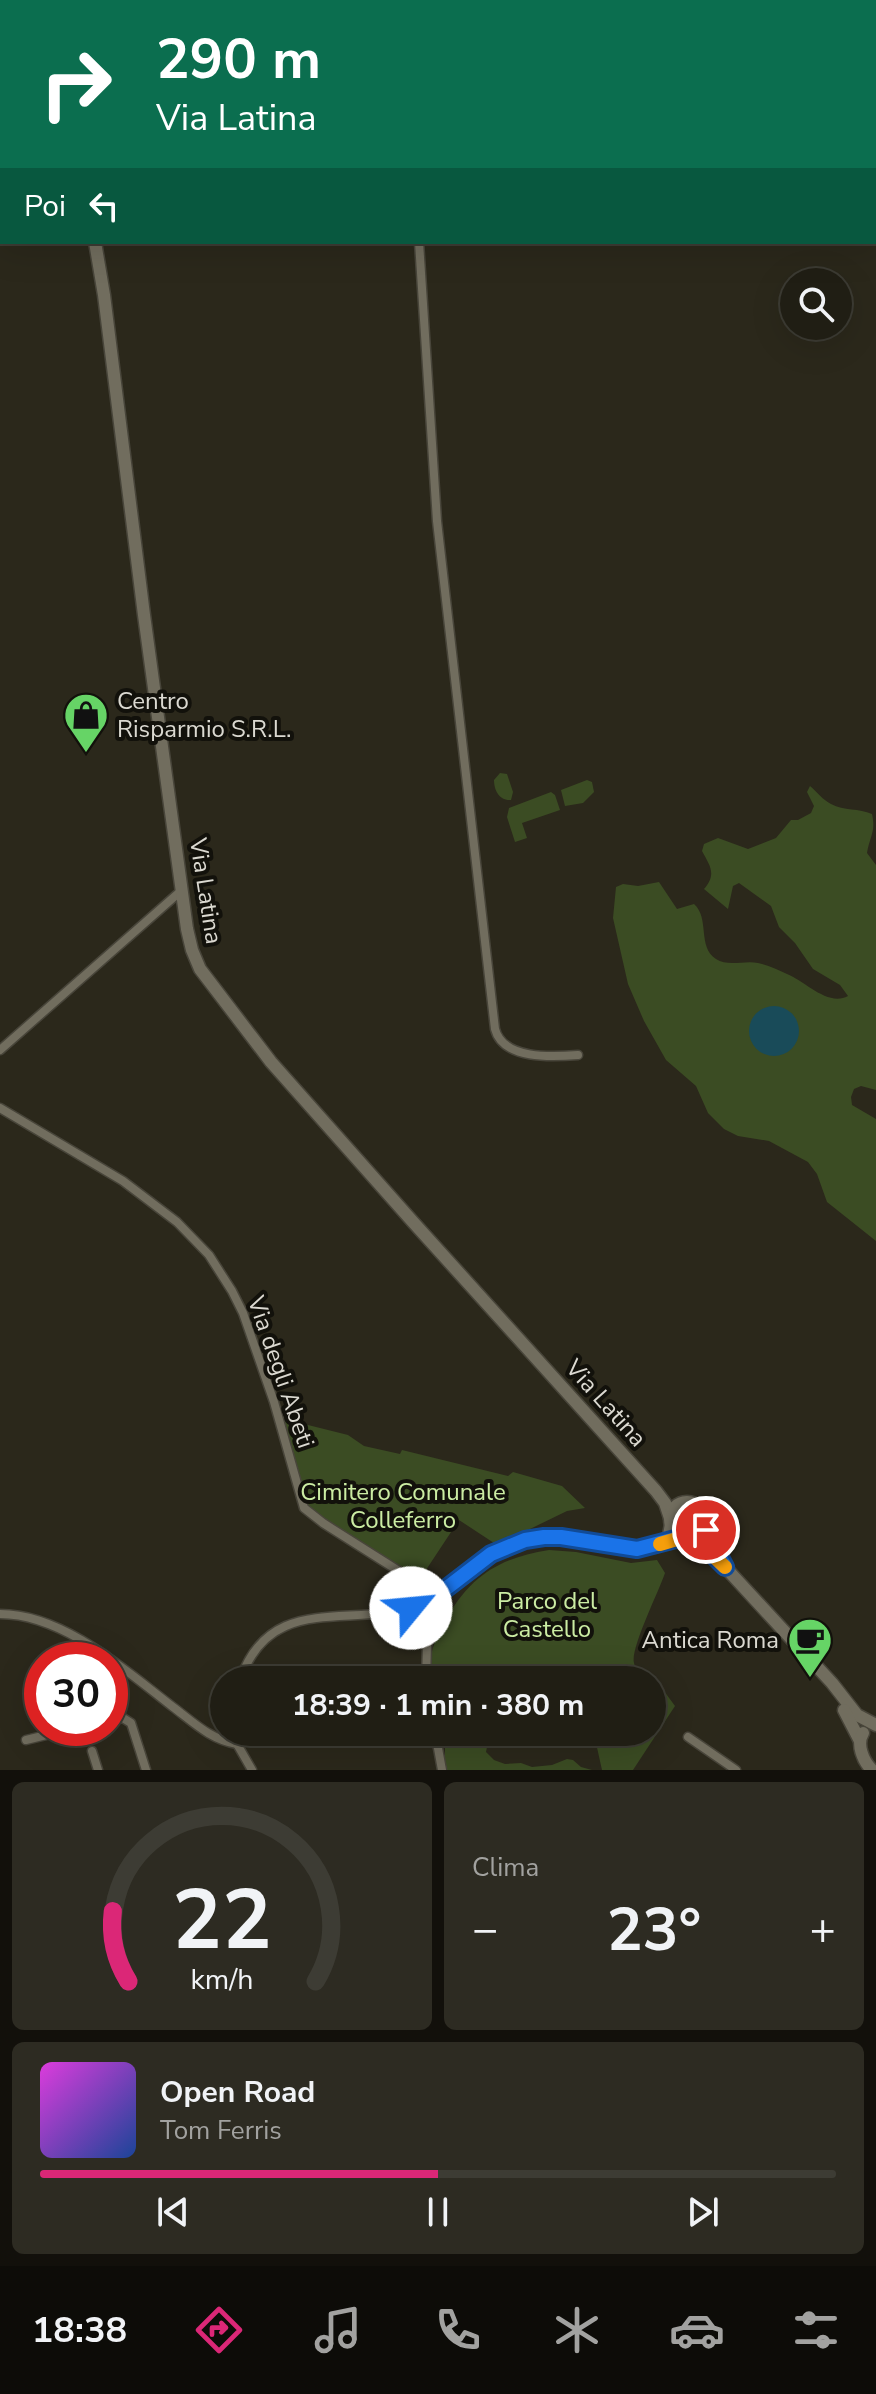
<!DOCTYPE html>
<html lang="it">
<head>
<meta charset="utf-8">
<style>
  body { margin:0; font-family:"Nunito Sans",sans-serif; background:#2d2b22; color:#f1f3f6; height:100vh; display:flex; flex-direction:column; font-size:30px; white-space:nowrap }
  * { box-sizing:border-box; margin:0 }
  p { font-size:26px; color:#a2a2a0 }
  .icon { flex:none; width:44px; height:44px; fill:none; stroke:currentColor; stroke-width:2; stroke-linecap:round; stroke-linejoin:round }
  .map { position:relative; height:1770px; overflow:hidden }
  .drawer { display:flex; flex-direction:column; gap:12px; padding:12px; background:#12100b; flex:1 }
  .drawer>* { flex:none }
  .guide { position:absolute; left:0px; top:0px; width:876px; height:244px; box-shadow:0 8px 32px #0002,0 0 0 2px #3d3c34; background:#0b6e4f; color:#fff; overflow:hidden }
  .tools { position:absolute; left:780px; top:268px; display:grid; gap:16px }
  .tools a { display:grid; place-items:center; width:72px; height:72px; border-radius:50%; background:#201e14; box-shadow:0 8px 32px #0002,0 0 0 2px #3d3c34; font-size:40px }
  .speed { position:absolute; left:24px; top:1642px; display:flex; gap:16px; font-size:40px; font-weight:700; text-align:center }
  .speed>* { display:grid; place-content:center; width:104px; height:104px; border-radius:50%; background:#201e14; box-shadow:0 8px 32px #0002,0 0 0 2px #3d3c34; line-height:1 }
  .speed .limit { border:12px solid #d22; background:#fff; color:#111 }
  .pin { position:absolute; display:grid; place-items:center; width:68px; height:68px; color:#fff; margin:-34px; border:4px solid #fff; border-radius:50%; box-shadow:0 2px 8px #0007 }
  .me { position:absolute; width:88px; margin:-44px; rotate:62deg; stroke-linejoin:round; filter:drop-shadow(0 0 6px #0008) }
  .turn { display:flex; align-items:center; gap:28px; height:168px; padding:0 24px; font-size:36px }
  .turn .icon { width:104px; height:104px; stroke-width:2.5 }
  .turn b { display:block; font-size:56px; line-height:68px }
  .then { display:flex; align-items:center; height:76px; padding:0 24px; background:#0003; gap:16px; font-size:30px }
  .big { font-size:60px; font-weight:700; line-height:1.1 }
  .drawer .card { flex:1; display:flex; flex-direction:column; justify-content:center; gap:12px; min-width:0; padding:0 28px; border-radius:12px; background:#2d2b22 }
  .drawer .dial { align-items:center; gap:0 }
  .dial svg { height:208px; overflow:visible; fill:none; stroke:#3d3c34; stroke-width:7; stroke-linecap:round; text-anchor:middle }
  .dial text { fill:#f1f3f6; stroke:none }
  .song { display:flex; align-items:center; gap:24px }
  .cover { width:96px; height:96px; border-radius:12px; background:linear-gradient(135deg,hsl(300 70% 55%),hsl(220 70% 35%)) }
  .played { height:8px; border-radius:4px; background:linear-gradient(90deg,#db2777 50%,#3d3c34 50%) }
  .keys { display:flex; justify-content:space-around; direction:ltr }
  .heat { display:flex; justify-content:space-between; align-items:center; font-size:44px; direction:ltr }
  .drawer .tiles { flex:1; display:grid; gap:12px; grid-template-columns:1fr 1fr }
  .card:last-child { grid-column:span 2 }
  .trip { position:absolute; left:210px; top:1666px; width:456px; height:80px; border-radius:40px; background:#201e14; box-shadow:0 8px 32px #0002,0 0 0 2px #3d3c34; font-weight:700; line-height:80px; text-align:center }
  .dock { display:flex; height:128px; justify-content:space-around; align-items:center; background:#0d0c08; color:#a2a2a0 }
  .dock .icon { width:56px; height:56px }
  .dock .current { color:#db2777 }
  .dock b { font-size:36px; color:#f1f3f6 }
  .map>svg:first-child { display:block }
  .green { fill:#3b4c23 }
  .water { fill:#194b59 }
  .lines { fill:none; stroke-linecap:round; stroke-linejoin:round }
  .minor-casing { stroke:#48453a; stroke-width:11 }
  .secondary-casing { stroke:#48453a; stroke-width:15 }
  .minor { stroke:#716d5e; stroke-width:8 }
  .secondary { stroke:#716d5e; stroke-width:12 }
  .route-casing { stroke:#114b97; stroke-width:20 }
  .route { stroke:#1a73e8; stroke-width:14 }
  .slow { stroke:#f59e0b; stroke-width:14 }
  .labels { text-anchor:middle; stroke-width:8; stroke-linejoin:round; paint-order:stroke }
  .poi-label { font-size:24px; fill:#dbd9d1; stroke:#12110b; text-anchor:start }
  .street-label { font-size:24px; fill:#dbd9d1; stroke:#12110b }
  .park-label { font-size:24px; fill:#cbeca3; stroke:#12110b }
</style>
</head>
<body>
<div class="map">
<svg width="876" height="1770" viewBox="0 0 876 1770">
  <rect width="100%" height="100%" fill="#2b281b"/>
  <g class="green">
    <path d="M500,773L507,774L513,792L511,800C499,801 494,790 494,780Z"/>
    <path d="M587,780L592,782L594,792L583,803L565,806L561,790Z"/>
    <path d="M810,786C817,792 823,800 831,804C844,811 859,808 872,814C876,832 870,835 867,853L876,865V1090L861,1086L854,1089L851,1097L852,1105L876,1119V1241L827,1202L817,1174L808,1162L769,1141L738,1136L724,1129L708,1113L696,1086L666,1060L644,1021L628,984L613,918L616,887L623,884L638,886L659,882L677,909L694,904C710,918 697,947 716,959C728,967 745,960 758,963C768,965 778,970 787,974C805,981 828,1007 848,996L840,985L813,969L795,943L779,927L771,906L739,883L733,886L728,909L704,889C717,874 710,866 702,851L704,844L718,838L748,849L776,838L791,820H798L811,813L814,806L807,792Z"/>
    <path d="M551,792L555,795L560,810L522,823L527,838L515,842L507,817L509,808Z"/>
    <path d="M284,1419L348,1435L364,1446L400,1454L402,1450L508,1476L513,1472L562,1486L585,1508L567,1511L497,1545L459,1520L420,1579L310,1510L301,1488L282,1422Z"/>
    <circle cx="687" cy="1519" r="10"/>
    <path d="M549,1550L576,1552L631,1563L657,1560L665,1573C659,1591 630,1649 634,1663C635,1672 645,1676 652,1680H429C428,1657 434,1641 445,1621C470,1576 499,1558 549,1550Z"/>
    <path d="M652,1680L661,1687L675,1706L633,1770H602L596,1743L591,1732H652Z"/>
    <path d="M441,1732H561C547,1741 529,1748 512,1747C502,1746 496,1742 487,1747L486,1752L494,1760L505,1764L521,1763L532,1767L552,1765L567,1759L573,1760L581,1767L592,1770H445V1746Z"/>
  </g>
  <circle class="water" cx="774" cy="1031" r="25"/>
  <g class="lines">
    <g class="minor-casing">
      <g id="minor">
        <path d="M419,242L437,521L495,1029C503,1060 552,1057 578,1055"/>
        <path d="M0,1050L182,890"/>
        <path d="M0,1108L123,1181L177,1222L209,1255L232,1291L243,1313L274,1402L304,1508L323,1523L413,1580L435,1597L439,1612L427,1645L426,1680"/>
        <path d="M661,1541L667,1535L670,1518"/>
        <path d="M0,1614C63,1614 125,1670 173,1707C193,1722 211,1740 237,1744"/>
        <path d="M240,1680C272,1588 356,1632 423,1603C446,1594 462,1575 481,1560C497,1548 518,1541 537,1538C570,1532 602,1548 634,1549C652,1550 669,1540 687,1536"/>
        <path d="M110,1720L123,1718L131,1723L146,1770"/>
        <path d="M236,1732L237,1744L252,1770"/>
        <path d="M435,1732L442,1770"/>
        <path d="M688,1737L736,1770"/>
        <path d="M26,1740L75,1728"/>
        <path d="M92,1751L98,1770"/>
      </g>
    </g>
    <g class="secondary-casing">
      <g id="secondary">
        <path d="M139,2L140,0"/>
        <path d="M95,242L104,295L144,615L187,929L192,950L200,969L271,1062L413,1222L656,1491L665,1503L670,1518"/>
        <circle cx="687" cy="1519" r="17"/>
        <path d="M687,1536L702,1544L725,1567L832,1683L857,1715L876,1725"/>
        <path d="M844,1710L859,1739"/>
        <path d="M863,1733C856,1744 863,1761 872,1770"/>
      </g>
    </g>
    <use href="#minor" class="minor"/>
    <use href="#secondary" class="secondary"/>
  </g>
  <g class="lines">
    <g class="route-casing">
      <path id="route" d="M411,1608L435,1597L491,1554L525,1540L544,1537H561L637,1549L687,1536L702,1544L725,1567L706,1530"/>
    </g>
    <use href="#route" class="route"/>
    <path class="slow" d="M660,1544L687,1536L699,1542L725,1567"/>
  </g>
  <defs>
    <g id="shop-pin" transform="scale(2.3)"><path d="M0 17L-7.5 6A9.5 9.5 0 1 1 7.5 6Z" fill="#66d466" stroke="#12110b"/><path d="M-5-2.5h2.3a2.7 3.5 0 0 1 5.4 0H5L5.5 6h-11ZM-1.5-2.5h3a1.5 2.3 0 0 0-3 0Z" fill="#111"/></g>
    <g id="cafe-pin" transform="scale(2.3)"><path d="M0 17L-7.5 6A9.5 9.5 0 1 1 7.5 6Z" fill="#66d466" stroke="#12110b"/><path d="M-5.5-4.5H6V0H3Q3 3.5 0 3.5H-2.5Q-5.5 3.5-5.5 0ZM3-3.2v2h1.7v-2ZM-6 4.5H4V6H-6Z" fill="#111"/></g>
  </defs>
  <g fill-rule="evenodd">
    <use href="#shop-pin" x="86" y="715"/>
    <use href="#cafe-pin" x="810" y="1640"/>
  </g>
  <g class="labels">
    <g class="poi-label">
      <text x="117" y="709">Centro<tspan x="117" dy="28">Risparmio S.R.L.</tspan></text>
      <text x="779" y="1648" text-anchor="end">Antica Roma</text>
    </g>
    <g class="street-label">
      <text transform="translate(206 891) rotate(81)" y="8">Via Latina</text>
      <text transform="translate(281 1372) rotate(71)" y="8">Via degli Abeti</text>
      <text transform="translate(606 1403) rotate(48)" y="8">Via Latina</text>
    </g>
    <g class="park-label">
      <text x="403" y="1500">Cimitero Comunale<tspan x="403" dy="28">Colleferro</tspan></text>
      <text x="547" y="1609">Parco del<tspan x="547" dy="28">Castello</tspan></text>
    </g>
  </g>
</svg>
<div class="tools">
<a><svg class="icon" aria-label="search" viewBox="0 0 24 24"><circle cx="10" cy="10" r="6"/><path d="M15 15l6 6"/></svg></a>
</div>
<div class="speed"><div class="limit">30</div></div>
<div class="pin" style="left:706px;top:1530px;background:#d93025"><svg class="icon" aria-label="arrive" viewBox="0 0 24 24"><path d="M6 21V4h12l-3 4 3 4H6"/></svg></div>
<svg class="me" style="left:411px;top:1608px" viewBox="-20 -20 40 40"><circle r="19" fill="#fff"/><path d="M0-13L10 11 0 6-10 11z" fill="#1a73e8"/></svg>
<div class="trip">18:39 · 1 min · 380 m</div>
<div class="guide">
<div class="turn"><svg class="icon" aria-label="right" viewBox="0 0 24 24"><path d="M7 20v-9h11M14 6l5 5-5 5"/></svg><div><b>290 m</b>Via Latina</div></div>
<div class="then">Poi<svg class="icon" aria-label="left" viewBox="0 0 24 24"><path d="M17 20v-9H6M10 6l-5 5 5 5"/></svg></div>
</div>
</div>
<section class="drawer">
<div class="tiles">
<div class="card dial"><svg viewBox="0 0 100 80">
<path d="M14 69A42 42 0 1 1 86 69"/>
<path d="M14 69A42 42 0 0 1 8 42" stroke="#db2777"/>
<text x="50" y="56" font-size="32" font-weight="700">22</text>
<text x="50" y="72" font-size="11">km/h</text>
</svg></div>
<div class="card"><p>Clima</p>
<div class="heat"><a>−</a><b class="big">23°</b><a>+</a></div>
</div>
<div class="card">
<div class="song"><i class="cover"></i><div><b>Open Road</b><p>Tom Ferris</p></div></div>
<div class="played"></div>
<div class="keys"><svg class="icon" aria-label="previous" viewBox="0 0 24 24"><path d="M18 5L8 12l10 7zM5 5v14"/></svg><svg class="icon" aria-label="pause" viewBox="0 0 24 24"><path d="M8 5v14M16 5v14"/></svg><svg class="icon" aria-label="next" viewBox="0 0 24 24"><path d="M6 5l10 7-10 7zM19 5v14"/></svg></div>
</div>
</div>
</section>
<nav class="dock">
<b>18:38</b>
<svg class="icon current" aria-label="directions" viewBox="0 0 24 24"><path d="M12 3l9 9-9 9-9-9zM9 14v-3h6M13 9l2 2-2 2"/></svg>
<svg class="icon" aria-label="music" viewBox="0 0 24 24"><path d="M9 18V5l10-2v13"/><circle cx="6" cy="18" r="3"/><circle cx="16" cy="16" r="3"/></svg>
<svg class="icon" aria-label="phone" viewBox="0 0 24 24"><path d="M5 4h4l2 5-3 2q2 4 5 5l2-3 5 2v4C11 20 4 13 5 4z"/></svg>
<svg class="icon" aria-label="climate" viewBox="0 0 24 24"><path d="M12 3v18M4 7l16 10M4 17L20 7"/></svg>
<svg class="icon" aria-label="car" viewBox="0 0 24 24"><path d="M5 17H2v-5l4-1 3-4h7l3 4 3 1v5h-3M9 17h6M6 11h13"/><circle cx="7" cy="17" r="2"/><circle cx="17" cy="17" r="2"/></svg>
<svg class="icon" aria-label="filters" viewBox="0 0 24 24"><path d="M4 7h16M4 17h16"/><circle cx="9" cy="7" r="2"/><circle cx="15" cy="17" r="2"/></svg>
</nav>
</body>
</html>
